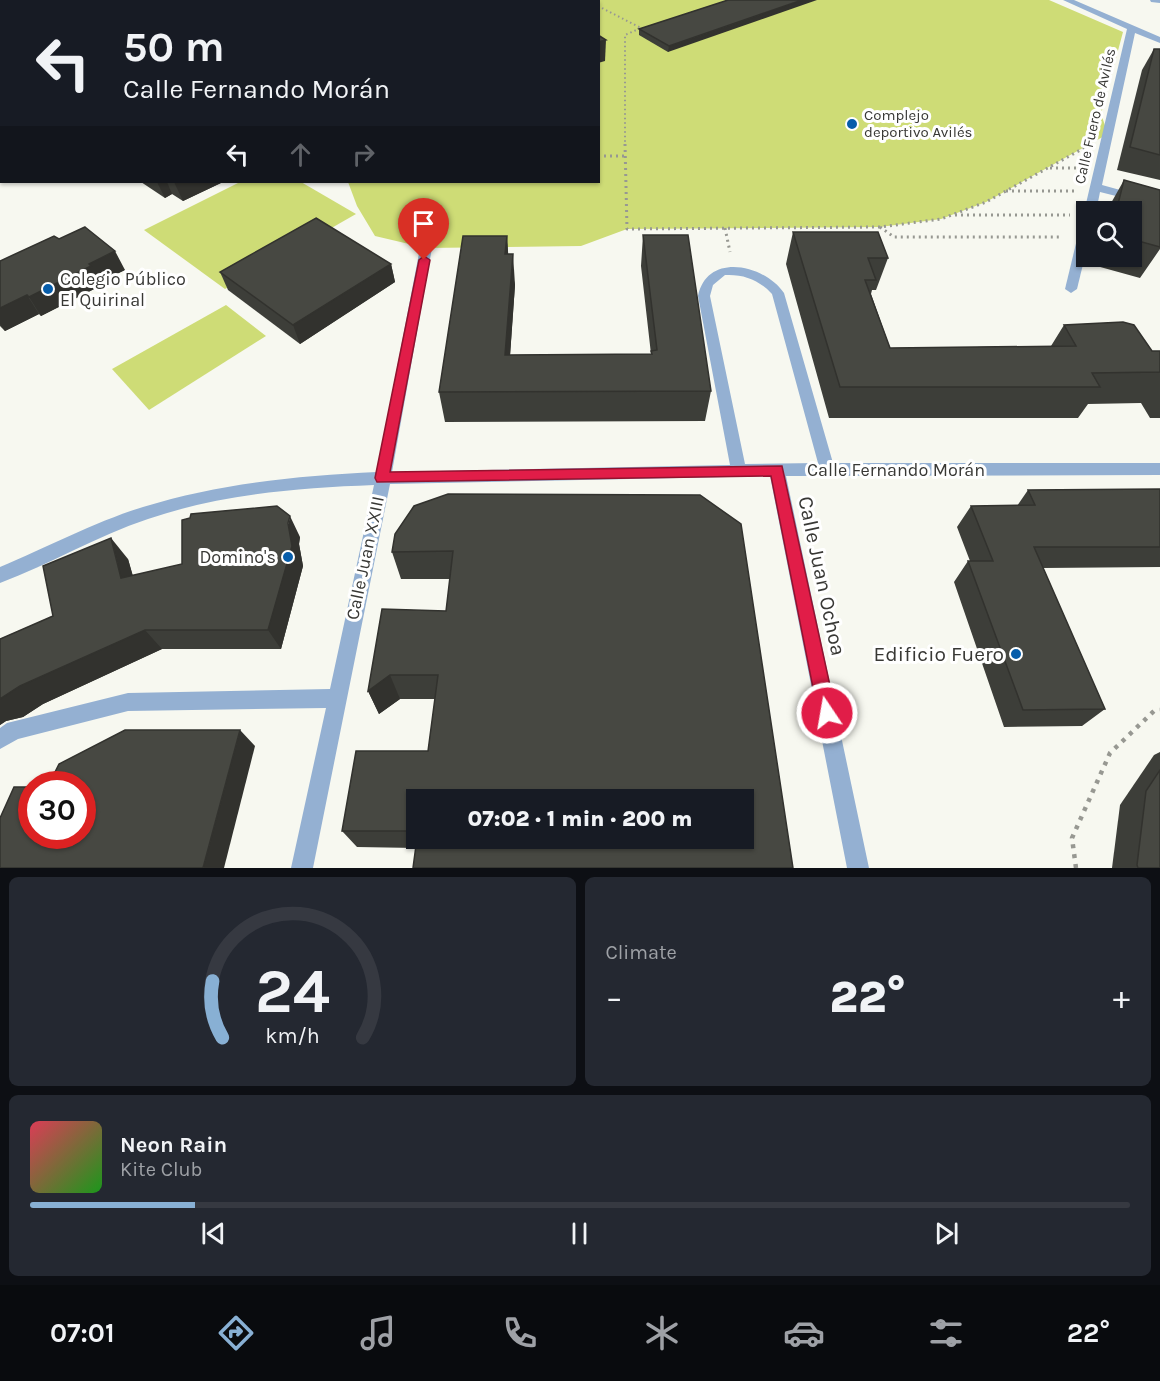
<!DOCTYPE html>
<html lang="en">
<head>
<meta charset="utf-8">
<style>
  body { margin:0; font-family:Karla,sans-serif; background:#242831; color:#f1f3f6; height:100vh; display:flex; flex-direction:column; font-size:22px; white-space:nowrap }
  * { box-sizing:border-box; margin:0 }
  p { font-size:20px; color:#9ea1a6 }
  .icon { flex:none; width:33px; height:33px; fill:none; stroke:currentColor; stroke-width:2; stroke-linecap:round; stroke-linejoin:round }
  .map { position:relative; height:868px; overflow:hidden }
  .side { display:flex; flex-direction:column; gap:9px; padding:9px; background:#0d0f14; flex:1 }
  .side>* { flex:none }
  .banner { position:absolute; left:0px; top:0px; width:600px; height:183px; box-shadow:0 2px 4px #0004; background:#171b24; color:#f1f3f6; overflow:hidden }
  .fabs { position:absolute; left:1076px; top:201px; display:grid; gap:12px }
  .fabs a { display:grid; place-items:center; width:66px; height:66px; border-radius:0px; background:#171b24; box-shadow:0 2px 4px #0004; font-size:30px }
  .speed { position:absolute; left:18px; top:771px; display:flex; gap:12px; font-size:30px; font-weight:700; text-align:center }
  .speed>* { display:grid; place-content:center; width:78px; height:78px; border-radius:50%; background:#171b24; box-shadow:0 2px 4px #0004; line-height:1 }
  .speed .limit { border:9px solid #d22; background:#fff; color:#111 }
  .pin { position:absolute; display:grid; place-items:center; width:51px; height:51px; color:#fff; margin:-62px -26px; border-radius:50% 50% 50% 0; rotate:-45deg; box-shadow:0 0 6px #0007 }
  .pin .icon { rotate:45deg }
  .me { position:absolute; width:66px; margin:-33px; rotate:348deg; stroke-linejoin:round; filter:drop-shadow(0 0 4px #0008) }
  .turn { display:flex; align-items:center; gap:21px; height:126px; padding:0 24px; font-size:27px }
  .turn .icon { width:78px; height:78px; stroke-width:2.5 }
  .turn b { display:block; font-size:42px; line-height:51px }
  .lanes { display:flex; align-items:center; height:57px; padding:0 24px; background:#0003; justify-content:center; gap:30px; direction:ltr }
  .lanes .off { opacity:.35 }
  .big { font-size:45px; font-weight:800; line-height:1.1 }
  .side .card { flex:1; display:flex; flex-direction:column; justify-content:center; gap:9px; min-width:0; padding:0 21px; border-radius:9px; background:#242831 }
  .side .dial { align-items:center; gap:0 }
  .dial svg { height:156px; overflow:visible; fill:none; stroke:#363941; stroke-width:7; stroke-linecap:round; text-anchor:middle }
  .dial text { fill:#f1f3f6; stroke:none }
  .song { display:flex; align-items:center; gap:18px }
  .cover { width:72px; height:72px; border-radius:9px; background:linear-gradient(135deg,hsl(350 70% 55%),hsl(120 70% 35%)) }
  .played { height:6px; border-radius:3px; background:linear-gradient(90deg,#88b0d4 15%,#363941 15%) }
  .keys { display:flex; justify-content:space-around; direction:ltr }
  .heat { display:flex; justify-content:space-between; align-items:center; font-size:33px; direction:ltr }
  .side .tiles { flex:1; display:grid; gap:9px; grid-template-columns:1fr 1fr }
  .card:last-child { grid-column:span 2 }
  .trip { position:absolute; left:406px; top:789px; width:348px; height:60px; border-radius:0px; background:#171b24; box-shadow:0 2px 4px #0004; font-weight:800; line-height:60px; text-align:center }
  .tabs { display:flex; height:96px; justify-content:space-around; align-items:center; background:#090b0e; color:#9ea1a6 }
  .tabs .icon { width:42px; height:42px }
  .tabs .selected { color:#88b0d4 }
  .tabs b { font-size:27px; color:#f1f3f6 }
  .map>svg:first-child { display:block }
  .green { fill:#cedc76 }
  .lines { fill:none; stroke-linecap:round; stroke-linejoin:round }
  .path-far2 { stroke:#979892; stroke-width:2; stroke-dasharray:1.5 3; stroke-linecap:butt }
  .path-far1 { stroke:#979892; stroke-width:3; stroke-dasharray:2 4; stroke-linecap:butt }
  .path { stroke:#979892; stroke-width:4.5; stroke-dasharray:4 6; stroke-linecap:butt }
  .minor { fill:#94b0d2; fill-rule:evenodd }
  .wall { fill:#3d3e39; fill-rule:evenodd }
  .shaded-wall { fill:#32322e }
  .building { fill:#474842; stroke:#32322e; stroke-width:1.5 }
  .route { fill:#e11d48; stroke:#92132f; stroke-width:1.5 }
  .poi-dot { fill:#075daa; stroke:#fff; stroke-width:2 }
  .labels { text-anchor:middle; stroke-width:6; stroke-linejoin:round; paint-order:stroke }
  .far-poi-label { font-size:15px; fill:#383835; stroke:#fff; text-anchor:start }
  .far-street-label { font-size:15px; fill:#383835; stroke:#fff }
  .poi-label { font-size:18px; fill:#383835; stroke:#fff; text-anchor:start }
  .street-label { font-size:18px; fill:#383835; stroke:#fff }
  .near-street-label { font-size:21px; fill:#383835; stroke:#fff }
  .near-poi-label { font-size:21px; fill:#383835; stroke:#fff; text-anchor:end }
</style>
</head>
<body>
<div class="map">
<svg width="1160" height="868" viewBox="0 0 1160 868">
  <rect width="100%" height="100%" fill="#f7f8f0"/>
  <g class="green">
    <path d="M361,0H1049L1123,32L1101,114L1108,134L986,202L941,219L880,227L627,229L581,246L426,248L375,236L357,206L348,182H598V2L355,1Z"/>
    <path d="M240,182H301L356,214L225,289L144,230Z"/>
    <path d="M226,305L266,336L149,410L112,369Z"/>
  </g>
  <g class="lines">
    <g class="path-far2">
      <path d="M588,0L591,2"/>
      <path d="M568,2L572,0"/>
      <path d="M598,6L641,28L625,35V145"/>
    </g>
    <g class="path-far1">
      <path d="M625,144L627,229L880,227L941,219L986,202L1084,148"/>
      <path d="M598,156H626"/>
      <path d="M1050,168H1078"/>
      <path d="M1006,191H1074"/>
      <path d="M955,215H1070"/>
      <path d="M880,227L894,237H1062"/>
      <path d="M725,228L730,252"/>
    </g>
    <path class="path" d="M1076,868L1072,838L1110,753L1154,711L1160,710"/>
    <g class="minor">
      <path d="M29,0H37L28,2Z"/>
      <path d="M1063,0H1074L1160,37V43L1135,33L1102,185L1160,201V207L1100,192L1096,212H1086V214L1084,212L1127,29Z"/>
      <path d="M1150,0H1160V3L1151,2Z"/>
      <path d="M2,43V49L0,50V44Z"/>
      <path d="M0,118H2L0,125Z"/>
      <path d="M1086,223V252L1077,289L1071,293L1065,289L1080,227Z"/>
      <path d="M426,244L432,248L392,472L730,465L698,296C707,252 764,264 784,293L833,463H1160V475L786,476L869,868H847L770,476L390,484L313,868H291L326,708L128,711L18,739L0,749V728L7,723L128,693L330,689L374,485C297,488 221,494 148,519C97,536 50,564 0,583V567C45,548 97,521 143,507C220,483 297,476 377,472L420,248ZM725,275C744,274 759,280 772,294L818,463L745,464L710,296L713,285Z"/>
    </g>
  </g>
  <g class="wall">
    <path d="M728,0L668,52L639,35V29Z"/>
    <path d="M1154,49H1160V180L1117,170L1142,70Z"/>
    <path d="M1124,180L1160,190V249L1140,278L1093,265L1095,256H1131V212H1106Z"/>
    <path d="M141,182H223L183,201L172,194L165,198Z"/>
    <path d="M793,232L888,258L876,290H872L871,294L890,348L1051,346L1064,325L1152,351H1160V418H1150L1141,403L1088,404L1078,418H829L786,264Z"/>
    <path d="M643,235L711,391L705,421L445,422L439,392L507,236L508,254L515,285L510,355L651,354L641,266Z"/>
    <path d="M59,239L125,270L100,282L102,285L41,316L39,314L5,331L0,326V261Z"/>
    <path d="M391,264L395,282L300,344L228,290L220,272Z"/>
    <path d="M1160,489V567L1043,568L1105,709L1082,726L1004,727L954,582L968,561H970L957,527L971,506H1017L1028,490Z"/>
    <path d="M414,506L793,868L416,848L357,847L342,831L428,751L435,699H400L379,714L368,691L446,611L450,579H401L392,552ZM417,800L744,838H417Z"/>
    <path d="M300,537L299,544L303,566L281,649H162L43,704L23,717L6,721L0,725V639L53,616L128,559L133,576Z"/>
    <path d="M1160,752V868H1112L1120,805L1154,755Z"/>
  </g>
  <g class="shaded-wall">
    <path d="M802,0H817L668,52L669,46Z"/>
    <path d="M606,40L605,61L598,63V42Z"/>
    <path d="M157,182H167L172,194L165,198Z"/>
    <path d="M174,182H223L183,201Z"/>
    <path d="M507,236L509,266L505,254Z"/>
    <path d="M115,251L125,270L100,282L102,285L41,316L29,297L89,264Z"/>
    <path d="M513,254L515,285L508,385L505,355Z"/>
    <path d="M391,264L395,282L300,344L293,325Z"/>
    <path d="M27,295L39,314L5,331L0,324V308Z"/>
    <path d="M290,516L300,537L299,544L303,566L281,649L268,630Z"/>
    <path d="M111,538L128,559L139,599L121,578Z"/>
    <path d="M145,630L162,649L43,704L23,717L6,721L0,725V699L20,686Z"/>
    <path d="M390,675L400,699L379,714L368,691Z"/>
    <path d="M240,730L255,746L224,868H203Z"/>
  </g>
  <g class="building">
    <path d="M349,0H543L545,2H343Z"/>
    <path d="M728,0H802L669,46L639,29Z"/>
    <path d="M598,35L606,40L598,42Z"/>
    <path d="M1154,49H1160V155L1130,147Z"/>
    <path d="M1124,180L1160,190V247L1131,239V212H1116Z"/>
    <path d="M316,218L391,264L293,325L220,272Z"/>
    <path d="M85,227L115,251L89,264L91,266L29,297L27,295L0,308V261L54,236L59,239Z"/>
    <path d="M793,232H878L888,258H868L876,280H865L890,348L1076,346L1064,325L1123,322L1134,325L1152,351H1160V372L1092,373L1100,387H840Z"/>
    <path d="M643,235H688L711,391L439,392L463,236H507L505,254H513L505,355L652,354L651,351L657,350Z"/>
    <path d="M1160,489V547H1034L1105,709L1023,710L968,561H993L971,506L1035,505L1028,490Z"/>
    <path d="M448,494L700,495L741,524L793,868H413L417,838H744V800H417V831H342L356,751H428L438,675H390L368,691L382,609L446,611L453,551L392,552L395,534L414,506Z"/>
    <path d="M277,506L290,516L288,523L292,546L268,630H145L20,686L0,699V639L53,616L43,566L111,538L121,578L182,564V520L190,518L191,514Z"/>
    <path d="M125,730H240L203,868H0V818L14,787H26L32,785V836H82V784H32L55,772L59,764Z"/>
    <path d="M1160,770V868H1138L1137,865L1146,791Z"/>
  </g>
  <path class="route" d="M424,256L430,260L390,472L782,466L836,713L833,720L827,722L821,720L818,713L771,476L377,482L375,478L419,260Z"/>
  <g class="poi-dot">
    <circle cx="852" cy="124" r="6"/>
    <circle cx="48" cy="289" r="6"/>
    <circle cx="288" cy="557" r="6"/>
    <circle cx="1016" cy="654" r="6"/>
  </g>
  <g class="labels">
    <g class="far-poi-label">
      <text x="864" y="120">Complejo<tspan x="864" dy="17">deportivo Avilés</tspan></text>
    </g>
    <g class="far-street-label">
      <text transform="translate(1095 116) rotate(-77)" y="5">Calle Fuero de Avilés</text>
    </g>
    <g class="poi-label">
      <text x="60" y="285">Colegio Público<tspan x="60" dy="21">El Quirinal</tspan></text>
      <text x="276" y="563" text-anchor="end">Domino's</text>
    </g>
    <g class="street-label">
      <text x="896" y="476">Calle Fernando Morán</text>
      <text transform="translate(365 558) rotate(-78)" y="6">Calle Juan XXIII</text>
    </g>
    <g class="near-street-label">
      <text transform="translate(822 576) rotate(78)" y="7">Calle Juan Ochoa</text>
    </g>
    <g class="near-poi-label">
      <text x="1004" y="661">Edificio Fuero</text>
    </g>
  </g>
</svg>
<div class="fabs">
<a><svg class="icon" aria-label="search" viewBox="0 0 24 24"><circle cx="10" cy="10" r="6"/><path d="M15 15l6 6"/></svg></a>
</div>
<div class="speed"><div class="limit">30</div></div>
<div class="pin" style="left:424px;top:260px;background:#d93025"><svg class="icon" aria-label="arrive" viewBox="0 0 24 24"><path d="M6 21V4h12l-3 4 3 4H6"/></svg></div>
<svg class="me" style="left:827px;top:713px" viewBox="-20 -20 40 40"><circle r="17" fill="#e11d48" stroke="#fff" stroke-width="3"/><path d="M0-11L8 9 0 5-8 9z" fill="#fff"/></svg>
<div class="trip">07:02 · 1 min · 200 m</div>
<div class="banner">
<div class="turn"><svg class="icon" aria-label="left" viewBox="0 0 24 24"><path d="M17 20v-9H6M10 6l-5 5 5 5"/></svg><div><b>50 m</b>Calle Fernando Morán</div></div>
<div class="lanes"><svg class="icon" aria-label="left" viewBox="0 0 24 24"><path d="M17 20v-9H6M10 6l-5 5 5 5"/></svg><svg class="icon off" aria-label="ahead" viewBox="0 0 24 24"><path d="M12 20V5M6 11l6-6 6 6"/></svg><svg class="icon off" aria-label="right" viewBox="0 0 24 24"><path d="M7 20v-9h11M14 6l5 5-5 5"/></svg></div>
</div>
</div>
<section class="side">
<div class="tiles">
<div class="card dial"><svg viewBox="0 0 100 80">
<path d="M14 69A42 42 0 1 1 86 69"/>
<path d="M14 69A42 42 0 0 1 9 40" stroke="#88b0d4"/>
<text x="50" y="56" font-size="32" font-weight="700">24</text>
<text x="50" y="72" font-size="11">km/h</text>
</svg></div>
<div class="card"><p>Climate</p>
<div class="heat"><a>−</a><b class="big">22°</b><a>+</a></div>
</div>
<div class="card">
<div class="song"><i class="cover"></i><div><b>Neon Rain</b><p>Kite Club</p></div></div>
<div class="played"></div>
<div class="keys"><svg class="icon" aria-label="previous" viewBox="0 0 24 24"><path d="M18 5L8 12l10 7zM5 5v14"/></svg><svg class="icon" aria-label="pause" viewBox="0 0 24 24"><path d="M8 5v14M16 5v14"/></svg><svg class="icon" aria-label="next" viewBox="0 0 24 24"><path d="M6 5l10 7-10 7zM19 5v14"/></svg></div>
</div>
</div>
</section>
<nav class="tabs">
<b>07:01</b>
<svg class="icon selected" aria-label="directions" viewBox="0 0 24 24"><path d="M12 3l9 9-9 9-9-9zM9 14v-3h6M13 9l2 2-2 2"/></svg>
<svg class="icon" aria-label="music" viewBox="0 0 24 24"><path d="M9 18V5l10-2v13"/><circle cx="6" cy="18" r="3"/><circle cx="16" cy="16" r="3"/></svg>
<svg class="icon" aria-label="phone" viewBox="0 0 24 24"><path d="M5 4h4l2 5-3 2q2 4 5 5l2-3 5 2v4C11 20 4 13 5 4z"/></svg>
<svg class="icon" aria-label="climate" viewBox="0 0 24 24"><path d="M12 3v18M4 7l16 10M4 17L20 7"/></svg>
<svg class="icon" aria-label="car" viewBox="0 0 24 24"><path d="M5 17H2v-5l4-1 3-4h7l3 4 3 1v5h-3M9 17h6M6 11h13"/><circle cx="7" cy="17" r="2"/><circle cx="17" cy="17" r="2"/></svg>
<svg class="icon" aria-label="filters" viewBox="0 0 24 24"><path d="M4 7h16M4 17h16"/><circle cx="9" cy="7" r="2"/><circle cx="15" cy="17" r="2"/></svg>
<b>22°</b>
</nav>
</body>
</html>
